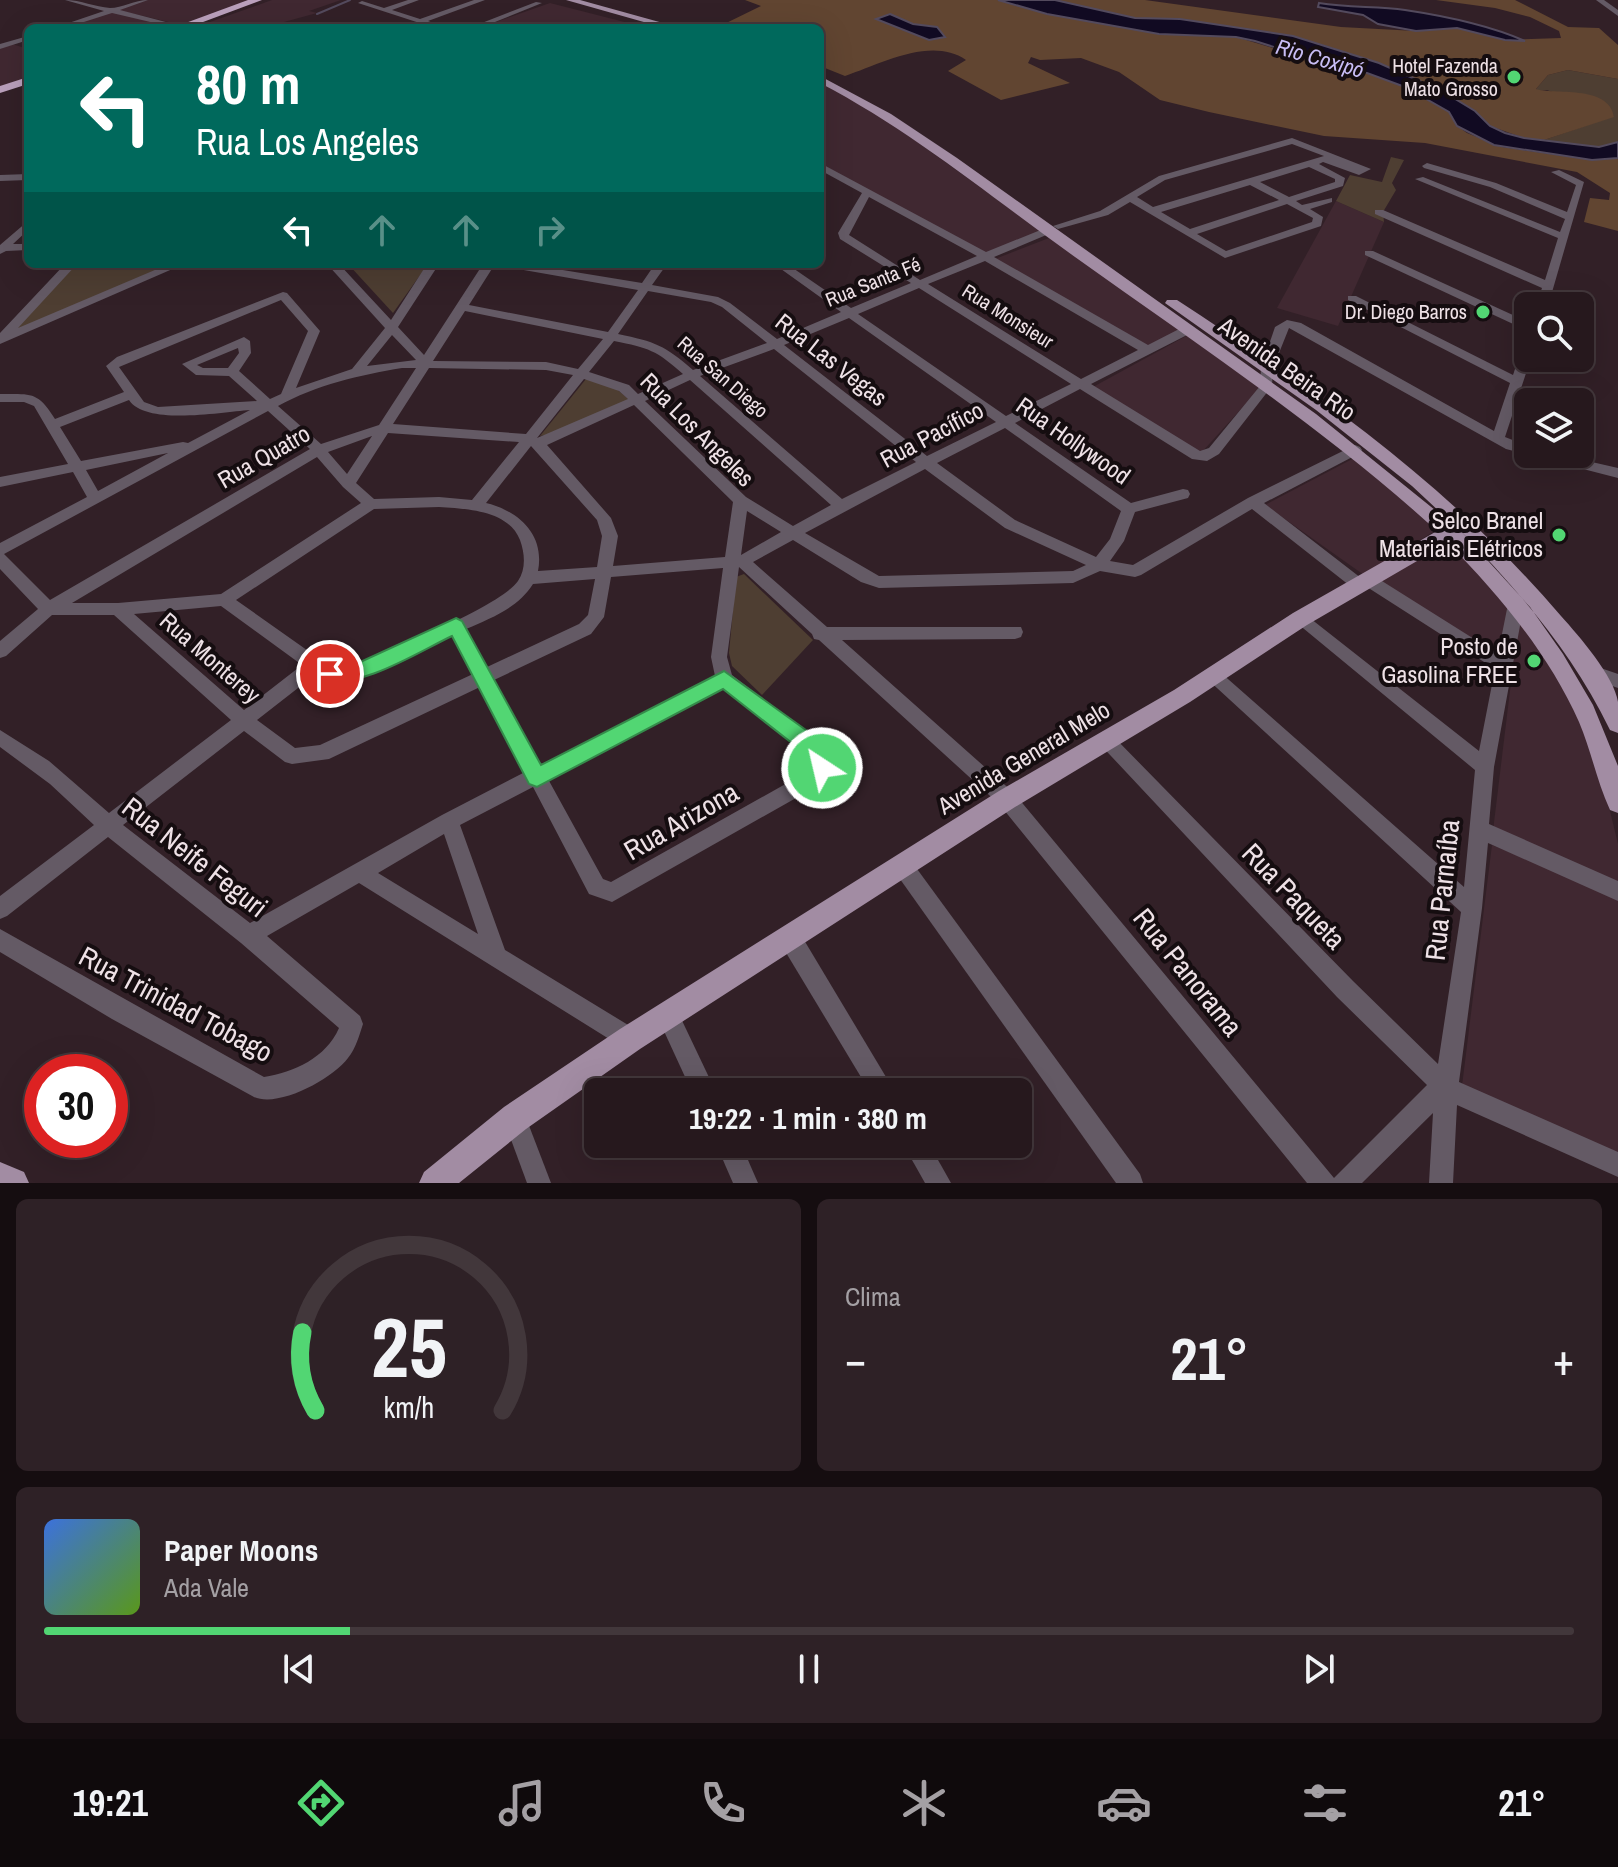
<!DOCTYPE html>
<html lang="pt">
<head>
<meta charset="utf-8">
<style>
  body { margin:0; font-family:"Archivo Narrow",sans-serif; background:#2e2126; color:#f1f3f6; height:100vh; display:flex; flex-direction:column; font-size:30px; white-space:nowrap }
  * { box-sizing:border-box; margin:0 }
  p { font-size:26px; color:#a4a0a4 }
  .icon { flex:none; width:44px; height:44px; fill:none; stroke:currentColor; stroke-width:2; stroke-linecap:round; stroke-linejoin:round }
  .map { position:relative; height:1183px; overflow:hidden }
  .panel { display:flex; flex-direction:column; gap:16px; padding:16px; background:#150d10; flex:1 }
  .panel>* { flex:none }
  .banner { position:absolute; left:24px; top:24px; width:800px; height:244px; border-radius:12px; box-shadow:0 8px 32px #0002,0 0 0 2px #42373b; background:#00695c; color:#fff; overflow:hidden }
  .tools { position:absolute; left:1514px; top:292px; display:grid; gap:16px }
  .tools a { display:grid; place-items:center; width:80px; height:80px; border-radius:12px; background:#26181d; box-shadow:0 8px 32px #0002,0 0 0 2px #42373b; font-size:40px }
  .speed { position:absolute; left:24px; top:1054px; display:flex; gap:16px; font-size:40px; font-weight:700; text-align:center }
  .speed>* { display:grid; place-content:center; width:104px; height:104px; border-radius:50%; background:#26181d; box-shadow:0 8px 32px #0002,0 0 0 2px #42373b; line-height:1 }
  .speed .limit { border:12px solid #d22; background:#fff; color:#111 }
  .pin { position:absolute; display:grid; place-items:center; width:68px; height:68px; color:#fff; margin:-34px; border:4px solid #fff; border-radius:50%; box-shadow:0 2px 8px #0007 }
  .me { position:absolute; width:88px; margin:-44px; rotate:325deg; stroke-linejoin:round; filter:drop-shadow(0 0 6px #0008) }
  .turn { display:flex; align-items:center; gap:28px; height:168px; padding:0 40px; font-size:36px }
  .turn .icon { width:104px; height:104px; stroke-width:2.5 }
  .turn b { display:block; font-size:56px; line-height:68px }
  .lanes { display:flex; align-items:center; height:76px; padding:0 40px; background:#0003; justify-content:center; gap:40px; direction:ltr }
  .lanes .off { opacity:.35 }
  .big { font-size:60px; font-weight:700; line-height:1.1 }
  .panel .widget { flex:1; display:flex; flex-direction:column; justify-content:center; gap:12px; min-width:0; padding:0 28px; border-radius:12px; background:#2e2126 }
  .panel .dial { align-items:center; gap:0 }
  .dial svg { height:208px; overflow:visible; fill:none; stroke:#42373b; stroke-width:7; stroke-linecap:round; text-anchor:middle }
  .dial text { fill:#f1f3f6; stroke:none }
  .song { display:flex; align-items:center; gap:24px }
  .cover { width:96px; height:96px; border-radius:12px; background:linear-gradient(135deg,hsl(220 70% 55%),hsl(90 70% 35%)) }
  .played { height:8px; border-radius:4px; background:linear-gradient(90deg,#52d673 20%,#42373b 20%) }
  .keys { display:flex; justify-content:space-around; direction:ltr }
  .heat { display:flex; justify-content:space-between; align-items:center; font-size:44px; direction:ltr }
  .panel .tiles { flex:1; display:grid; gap:16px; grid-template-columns:1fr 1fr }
  .widget:last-child { grid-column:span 2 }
  .trip { position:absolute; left:584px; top:1078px; width:448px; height:80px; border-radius:12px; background:#26181d; box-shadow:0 8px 32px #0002,0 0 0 2px #42373b; font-weight:700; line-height:80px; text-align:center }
  .tabs { display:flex; height:128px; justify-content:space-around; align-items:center; background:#0f0a0c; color:#a4a0a4 }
  .tabs .icon { width:56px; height:56px }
  .tabs .active { color:#52d673 }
  .tabs b { font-size:36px; color:#f1f3f6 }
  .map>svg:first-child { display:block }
  .built { fill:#402831 }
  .green { fill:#4e3e32 }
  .forest { fill:#614531 }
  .water { fill:#110a22; stroke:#534a5d; stroke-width:2 }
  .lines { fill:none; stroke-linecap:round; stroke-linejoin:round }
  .stream { stroke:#534a5d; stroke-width:2 }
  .minor { fill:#645a65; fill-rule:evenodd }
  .major { fill:#a28ca3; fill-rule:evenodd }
  .highway { fill:#baa0bc; fill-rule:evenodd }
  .route { fill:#52d673; stroke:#358b4b; stroke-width:2 }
  .poi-dot { fill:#52d673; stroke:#150d10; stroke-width:3 }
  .labels { text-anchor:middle; stroke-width:8; stroke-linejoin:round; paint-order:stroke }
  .far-poi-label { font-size:20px; fill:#eee1e6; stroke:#150d10; text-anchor:end }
  .far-street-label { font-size:20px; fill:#eee1e6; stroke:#150d10 }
  .far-water-label { font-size:22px; font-style:italic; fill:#c8bdf5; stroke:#150d10 }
  .street-label { font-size:24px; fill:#eee1e6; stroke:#150d10 }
  .poi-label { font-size:24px; fill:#eee1e6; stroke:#150d10; text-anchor:end }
  .near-street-label { font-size:28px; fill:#eee1e6; stroke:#150d10 }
</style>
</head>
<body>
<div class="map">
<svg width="1618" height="1183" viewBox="0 0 1618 1183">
  <rect width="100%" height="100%" fill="#322027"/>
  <g class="built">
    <path d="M146,0H252L181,25L118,10Z"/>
    <path d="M272,0H341L309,11L317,13L262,28H193Z"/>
    <path d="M550,3L648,28H479Z"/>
    <path d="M112,11L177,27L61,28Z"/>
    <path d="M12,44L28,49V78L0,88V49Z"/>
    <path d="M820,81L873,110L1041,231L987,254L820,164Z"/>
    <path d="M1336,201L1384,222L1338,326L1277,308Z"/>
    <path d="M1049,238L1180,330L1149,348L995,259Z"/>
    <path d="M1188,335L1262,386L1201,453L1093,387Z"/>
    <path d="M1358,456L1441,527L1364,575L1265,505Z"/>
    <path d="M1451,538L1511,604L1499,657L1379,582Z"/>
    <path d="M1519,617L1566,690L1596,754L1618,844V887L1493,831Z"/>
    <path d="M1492,845L1618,897V1156L1462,1086Z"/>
  </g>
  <g class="green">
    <path d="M1568,70L1618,79V142L1599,147L1544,140L1614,116L1547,90L1538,91L1536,89L1548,75Z"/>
    <path d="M1391,157L1404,160L1392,183L1396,190L1383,212L1384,222L1336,201L1350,175L1382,182Z"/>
    <path d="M76,264H171L18,333L10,331Z"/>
    <path d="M348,264H428L393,313Z"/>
    <path d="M586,379L614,387L631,401L556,433L540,436Z"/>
    <path d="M744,574L813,640L762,695L732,666L729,653L736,577Z"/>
  </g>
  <g class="forest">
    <path d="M745,0H998L1047,14L1159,34L1236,37L1346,70L1367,73L1405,87L1449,112L1457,126L1467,133L1502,147L1592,160L1618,158V231L1584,222L1590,198L1609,200L1610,193L1577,172L1425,143L1324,136L1209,112L1160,100L1119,72L1081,58L1040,60L1031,57L1028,63L1070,83L1001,100L948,71L966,60C931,36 881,64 845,76L820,66V28H716L761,6Z"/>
    <path d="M1055,0H1145L1341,27L1416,31L1457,28L1505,40L1561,38L1559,31L1530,17L1495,8L1436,0H1515L1568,27L1599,28L1618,45V79L1568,70L1548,75L1536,89C1552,95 1609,84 1614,117L1544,140L1524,138L1490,126L1442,91L1333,48L1293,36L1180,19L1135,18Z"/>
  </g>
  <g class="water">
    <path d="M998,0H1055L1135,18L1180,19L1293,36L1379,63L1442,91L1475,111L1490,126L1505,133L1524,138L1599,147L1618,142V158L1592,160L1494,145L1457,126L1449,112L1405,87L1367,73L1346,70L1255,41L1236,37L1159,34L1047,14Z"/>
    <path d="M1319,3C1349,8 1376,6 1405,10C1445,16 1489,25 1525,41L1505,40L1457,28L1416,31L1378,24L1363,15L1318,7Z"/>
    <path d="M890,14L913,24L937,27L945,37L929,40L876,19Z"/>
  </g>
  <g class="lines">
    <path class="stream" d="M317,14L350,0"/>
    <g class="minor">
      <path d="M65,0C81,0 95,7 110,8C122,8 135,0 148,0L120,10L185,27L176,28L112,13L65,28H54L104,11Z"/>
      <path d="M408,0H419L392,10L420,19L474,0H485L428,21L447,28H435L358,3L362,1L384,8Z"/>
      <path d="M1596,0H1604L1618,10V16Z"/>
      <path d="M536,2L542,3L480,28H469Z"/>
      <path d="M28,36V40L0,49V44Z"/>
      <path d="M1292,138L1371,169L1359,175L1323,162L1319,164L1345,178L1343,186L1296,201L1302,205L1332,198V202L1310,209L1323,217L1321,226L1225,258L1130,202L1108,215L1058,229L1053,226L1100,211L1159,176ZM1292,144L1324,156L1153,207L1137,197L1165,180ZM1309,167L1335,179V182L1289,197L1260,182ZM1250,185L1279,200L1190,229L1161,212ZM1287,204L1313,218L1312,222L1226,251L1197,234Z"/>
      <path d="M820,163L986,252L1043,229H1051V233L994,257L1148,345L1183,327H1191V333L1091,384L1200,451L1209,448L1260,386L1261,368L1275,327L1287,320L1301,323L1494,431L1510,383L1348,300V296H1356L1513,375L1522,348L1528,344V358H1531L1505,437L1528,446V454H1557L1618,468V478L1506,449L1289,328L1273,368L1272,386L1219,454L1207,461L1192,459L1080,389L1015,423L1131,503L1183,489L1188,490L1190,494L1188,498L1135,512L1124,541L1110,561L1133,565L1248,498L1355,445L1360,447L1362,450L1360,453L1264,503L1361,578L1368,574L1374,576L1498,654L1508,604L1510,600H1522L1524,604L1494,767L1489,824L1618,881V901L1488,843L1482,908L1459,1082L1618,1152V1177L1457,1105L1453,1183H1429L1433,1113L1362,1183H1307L1000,805L819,640L814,639L812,634L739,567L727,657L732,675L816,739L828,752L831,768L819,785L612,902L589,894L533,787L460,825L505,950L638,1031L641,1039L638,1047L630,1050L622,1047L359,883L267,936L360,1016L363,1024C359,1036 356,1048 348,1058C332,1079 279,1108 254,1097L112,1019L0,952V929L264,1077C294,1072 326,1058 339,1028L241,943L108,837L7,916L0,919V896L94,825L50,784L0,747V730L49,761L109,813L231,720L114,615H52L6,656L0,658V641L38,609L0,569V543L87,497L73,472L0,487V477L68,464L34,406L24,402H0V394C31,394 38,391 55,419L124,392L106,366L117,357L283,292L287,293L320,331L296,388L352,369L385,328L327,264H339L391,320L427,264H439L398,327L424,355L483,264H495L469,305L608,332L638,290L506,267L500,264H526L642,283L655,264H667L652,285L718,297L730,303L777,339L841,312L774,264H787L851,308L911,283L840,239L838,233L862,193L820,170ZM869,197L977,256L920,280L849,235ZM985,261L1138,350L1081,379L928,284ZM919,288L1071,384L1006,416L858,314ZM648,291L711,302L722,307L767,343L693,370C664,345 656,342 618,334ZM281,300L308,331L281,394L270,399L239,371L251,353L250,341L244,337L182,364L196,375L229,376L257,401L158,407L144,402L119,367ZM465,311L603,339L578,369L546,362L433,361ZM849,318L996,422L927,456L784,345ZM392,335L416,360L367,366ZM614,341C649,348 656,350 683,374L638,394L629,385L589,372ZM238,348L239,353L228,368H203L197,365ZM774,349L916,462L842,499L700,376ZM402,368H416L379,425L321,444L278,406C316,385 360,375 402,368ZM429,368L546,370L573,375L526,434L393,424ZM584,379L619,391L628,399L537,438ZM690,380L831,505L793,526L746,497L645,401ZM129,400C146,426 221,412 250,410L188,443L183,442L81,461L60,427ZM634,405L733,502L725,557L613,566L618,536L611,518L547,445ZM268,411L310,449L50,600L4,554ZM1005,428L1121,511L1110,539L1096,557L1015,520L937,463ZM388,433L519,442L472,500L439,497L374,499L356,483ZM372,436L347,474L328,452ZM531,446L597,520L602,536L597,567L538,571C545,535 519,511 486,503ZM168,453L98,491L86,470ZM317,457L343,487L361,503L221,594L118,603H72ZM925,469L1005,528L1086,565L1073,571L879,576L805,533ZM439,507C467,509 508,510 520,540C525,554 526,569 518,581C500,607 389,650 355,665L336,666L321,660L236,600L374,509ZM1252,509L1354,589L1360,591L1367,587L1495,669L1479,751L1306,615H1294L1292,619L1475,770L1464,887L1220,672L1214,670L1208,672L1205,677L1461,912L1438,1064L1353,981L1111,734L1105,732L1099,734L1096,740L1337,997L1427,1085L1334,1178L1014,793L842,640L1015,639L1021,637L1023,632L1021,627H827L753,562L793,540L861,582L879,588L1073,583L1100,571L1135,577L1141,575ZM747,511L781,532L741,555ZM723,568L711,657L715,676L540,765L494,680L591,634L604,617L611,577ZM595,579L588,615L579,624L487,667L466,629C491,618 518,608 533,584ZM221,606L302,665L244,710L134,614ZM452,635L473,674L320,745L295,748L257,720L316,674L336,680L358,678ZM480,687L525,772L442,815L250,923L123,825L244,731L285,762L292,764L329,759ZM723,688L804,751L812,761V765L805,773L611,882L603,879L548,779ZM444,834L478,934L378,873Z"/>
      <path d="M1427,163L1496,183L1567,212L1576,185L1551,172L1559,170L1584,182L1548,306H1536L1542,288L1375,214V210H1383L1545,280L1558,238L1415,179L1423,177L1560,232L1565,219L1490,187L1424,168L1422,166Z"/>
      <path d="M28,174V180L0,181V175Z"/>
      <path d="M28,221V230L13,244H28V250L6,251L0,254V245Z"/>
      <path d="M1365,251H1373L1528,322V331L1365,255Z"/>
      <path d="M65,264H77L18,328L169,264H184L0,344V333Z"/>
      <path d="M1592,665L1618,674V688L1586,677L1583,672L1586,667Z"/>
      <path d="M902,855L909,858L1140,1174L1143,1183H1116L895,872L892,865L895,858Z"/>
      <path d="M790,927L798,930L895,1092H870L782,946L779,938L782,930Z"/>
      <path d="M668,1005L676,1008L716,1092H692L657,1016L660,1008Z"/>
      <path d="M515,1106L523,1110L551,1183H527L503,1118L507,1110Z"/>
      <path d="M716,1144H741L758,1183H733Z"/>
      <path d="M903,1144H929L951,1183H925Z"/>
    </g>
    <g class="major">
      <path d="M566,0H580L681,28H665Z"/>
      <path d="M820,76L891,114L957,158L1316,414L1456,527L1412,486L1316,410L1165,303L1167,300H1177C1319,393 1450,486 1561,616C1579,636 1614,676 1618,702C1618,712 1618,723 1618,733L1610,730C1571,650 1520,593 1459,529L1530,607L1563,654L1593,705L1618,766V813L1610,810C1597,782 1591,750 1579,722C1549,654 1499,595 1448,543L1307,625L1190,702L1015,807L640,1049L526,1129L459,1183H419L424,1172L504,1107L620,1029L999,791L1174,690L1293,613L1437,531C1325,429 1198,345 1075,257C991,197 912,131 820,83Z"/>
      <path d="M0,1162L24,1172L29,1183H0Z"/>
    </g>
    <g class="highway">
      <path d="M248,0H262L187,28H172Z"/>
      <path d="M28,77V84L0,93V86Z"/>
    </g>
  </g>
  <path class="route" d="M456,618L462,621L541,765L724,671L817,738C827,750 837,760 830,775L822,778L815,775L811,761L802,751L723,689L537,787L529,784L452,636C420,651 358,691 323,679L321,674L323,668L356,664Z"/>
  <g class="poi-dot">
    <circle cx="1514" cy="77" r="8"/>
    <circle cx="1483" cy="312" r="8"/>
    <circle cx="1559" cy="535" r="8"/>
    <circle cx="1534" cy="661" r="8"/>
  </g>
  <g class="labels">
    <g class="far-poi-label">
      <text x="1498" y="73">Hotel Fazenda<tspan x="1498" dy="23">Mato Grosso</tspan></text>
      <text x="1467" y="319">Dr. Diego Barros</text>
    </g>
    <g class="far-street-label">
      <text transform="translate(873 282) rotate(-22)" y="7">Rua Santa Fé</text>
      <text transform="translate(1008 316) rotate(32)" y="7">Rua Monsieur</text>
      <text transform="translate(723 377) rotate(41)" y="7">Rua San Diego</text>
    </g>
    <g class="far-water-label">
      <text transform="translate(1320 58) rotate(16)" y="8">Rio Coxipó</text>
    </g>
    <g class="street-label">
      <text transform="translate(831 360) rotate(38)" y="8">Rua Las Vegas</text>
      <text transform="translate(1287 369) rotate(35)" y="8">Avenida Beira Rio</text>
      <text transform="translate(697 430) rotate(45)" y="8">Rua Los Angeles</text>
      <text transform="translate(932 435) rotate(-28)" y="8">Rua Pacífico</text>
      <text transform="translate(1073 441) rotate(35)" y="8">Rua Hollywood</text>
      <text transform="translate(264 457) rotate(-30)" y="8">Rua Quatro</text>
      <text transform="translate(210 658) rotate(41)" y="8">Rua Monterey</text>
      <text transform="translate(1024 758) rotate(-31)" y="8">Avenida General Melo</text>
    </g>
    <g class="poi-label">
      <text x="1543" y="529">Selco Branel<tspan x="1543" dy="28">Materiais Elétricos</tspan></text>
      <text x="1518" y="655">Posto de<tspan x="1518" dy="28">Gasolina FREE</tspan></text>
    </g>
    <g class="near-street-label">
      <text transform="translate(681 821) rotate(-30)" y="10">Rua Arizona</text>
      <text transform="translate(195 857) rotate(38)" y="10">Rua Neife Feguri</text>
      <text transform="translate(1442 890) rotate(-84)" y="10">Rua Parnaíba</text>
      <text transform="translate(1294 896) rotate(46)" y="10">Rua Paqueta</text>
      <text transform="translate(1188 972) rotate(51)" y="10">Rua Panorama</text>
      <text transform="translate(176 1004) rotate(28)" y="10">Rua Trinidad Tobago</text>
    </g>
  </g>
</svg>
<div class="tools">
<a><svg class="icon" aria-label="search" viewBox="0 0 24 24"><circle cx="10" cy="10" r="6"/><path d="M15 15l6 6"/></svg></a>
<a><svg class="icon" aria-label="layers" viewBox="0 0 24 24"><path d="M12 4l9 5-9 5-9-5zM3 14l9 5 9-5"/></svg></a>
</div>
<div class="speed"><div class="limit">30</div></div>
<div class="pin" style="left:330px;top:674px;background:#d93025"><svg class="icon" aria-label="arrive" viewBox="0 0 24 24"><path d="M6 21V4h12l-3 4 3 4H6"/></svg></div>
<svg class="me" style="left:822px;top:768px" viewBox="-20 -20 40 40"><circle r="17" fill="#52d673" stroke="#fff" stroke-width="3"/><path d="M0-11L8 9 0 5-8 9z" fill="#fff"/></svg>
<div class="trip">19:22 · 1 min · 380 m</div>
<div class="banner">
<div class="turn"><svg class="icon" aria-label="left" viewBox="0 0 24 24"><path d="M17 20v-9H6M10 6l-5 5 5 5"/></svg><div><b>80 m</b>Rua Los Angeles</div></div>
<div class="lanes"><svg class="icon" aria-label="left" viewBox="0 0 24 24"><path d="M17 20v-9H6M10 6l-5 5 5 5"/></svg><svg class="icon off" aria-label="ahead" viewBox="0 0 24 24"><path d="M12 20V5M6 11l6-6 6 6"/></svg><svg class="icon off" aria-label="ahead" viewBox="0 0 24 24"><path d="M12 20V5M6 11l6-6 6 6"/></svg><svg class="icon off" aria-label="right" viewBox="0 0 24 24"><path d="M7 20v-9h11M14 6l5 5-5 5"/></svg></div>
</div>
</div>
<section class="panel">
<div class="tiles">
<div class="widget dial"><svg viewBox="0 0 100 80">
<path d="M14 69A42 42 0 1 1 86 69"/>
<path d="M14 69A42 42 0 0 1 9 39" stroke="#52d673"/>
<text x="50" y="56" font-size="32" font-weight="700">25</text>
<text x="50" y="72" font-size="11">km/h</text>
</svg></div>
<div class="widget"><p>Clima</p>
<div class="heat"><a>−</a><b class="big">21°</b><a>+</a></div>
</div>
<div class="widget">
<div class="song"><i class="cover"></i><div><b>Paper Moons</b><p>Ada Vale</p></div></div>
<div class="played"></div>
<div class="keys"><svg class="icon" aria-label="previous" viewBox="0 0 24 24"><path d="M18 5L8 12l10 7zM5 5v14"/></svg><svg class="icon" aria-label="pause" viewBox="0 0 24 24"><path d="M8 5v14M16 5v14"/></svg><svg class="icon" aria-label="next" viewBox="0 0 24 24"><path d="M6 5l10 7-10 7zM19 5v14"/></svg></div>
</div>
</div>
</section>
<nav class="tabs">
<b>19:21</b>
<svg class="icon active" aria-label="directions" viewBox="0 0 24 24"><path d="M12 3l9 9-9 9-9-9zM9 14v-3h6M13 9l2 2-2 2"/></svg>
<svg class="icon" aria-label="music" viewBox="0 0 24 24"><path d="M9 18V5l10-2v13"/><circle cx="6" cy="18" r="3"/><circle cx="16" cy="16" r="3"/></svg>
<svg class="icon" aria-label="phone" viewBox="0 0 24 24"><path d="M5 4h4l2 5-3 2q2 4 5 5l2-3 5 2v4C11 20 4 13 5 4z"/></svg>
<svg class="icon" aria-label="climate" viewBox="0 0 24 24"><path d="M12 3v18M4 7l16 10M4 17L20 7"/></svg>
<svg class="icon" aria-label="car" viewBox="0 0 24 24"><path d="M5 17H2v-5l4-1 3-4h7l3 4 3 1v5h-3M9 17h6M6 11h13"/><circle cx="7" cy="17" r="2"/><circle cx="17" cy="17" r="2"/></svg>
<svg class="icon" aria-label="filters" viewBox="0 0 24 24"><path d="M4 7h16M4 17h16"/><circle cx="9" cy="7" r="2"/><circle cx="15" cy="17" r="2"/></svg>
<b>21°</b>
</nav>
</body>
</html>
